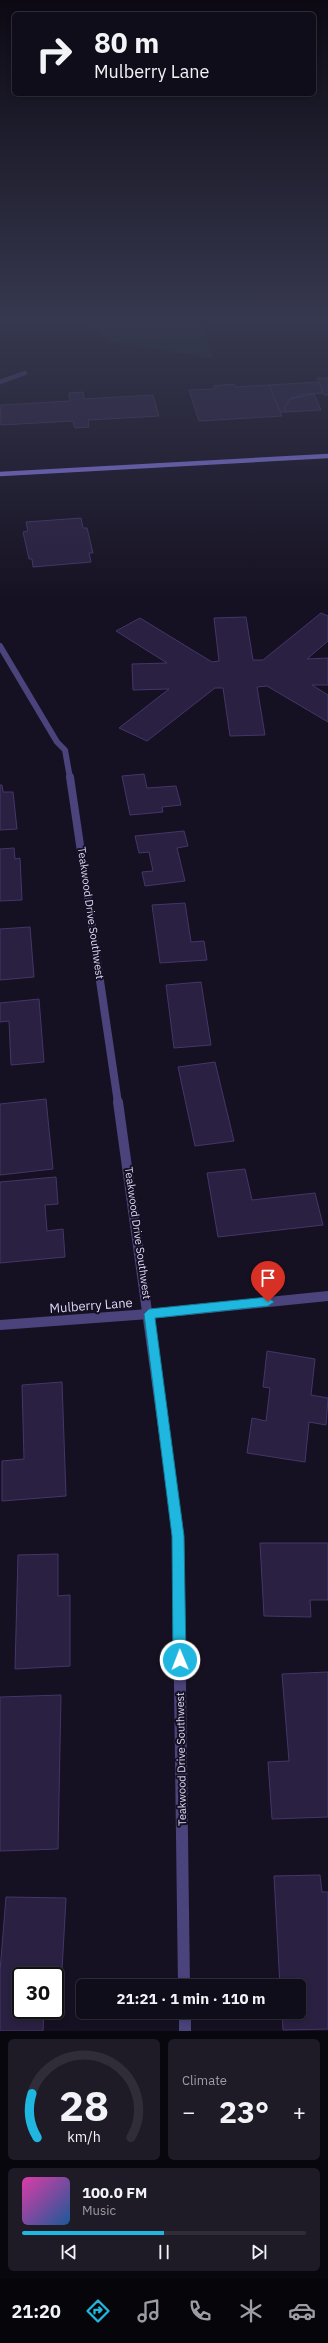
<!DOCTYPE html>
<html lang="en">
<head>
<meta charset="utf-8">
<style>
  body { margin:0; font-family:"IBM Plex Sans",sans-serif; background:#1e1b27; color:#f1f3f6; height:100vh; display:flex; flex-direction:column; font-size:15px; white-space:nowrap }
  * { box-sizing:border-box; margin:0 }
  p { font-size:13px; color:#9c9ca2 }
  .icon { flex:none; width:22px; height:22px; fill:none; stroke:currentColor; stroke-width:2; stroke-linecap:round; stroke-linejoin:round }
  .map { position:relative; height:2031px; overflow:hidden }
  .drawer { display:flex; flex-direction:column; gap:8px; padding:8px; background:#09070e; flex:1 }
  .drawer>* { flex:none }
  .top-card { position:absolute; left:12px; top:12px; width:304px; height:84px; border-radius:6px; box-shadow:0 2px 6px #0003,0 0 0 1px #302d39; background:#100d1a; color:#f1f3f6; overflow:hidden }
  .speed { position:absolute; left:12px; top:1967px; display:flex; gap:8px; font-size:20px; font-weight:700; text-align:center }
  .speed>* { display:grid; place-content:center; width:52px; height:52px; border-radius:50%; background:#100d1a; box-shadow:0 2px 6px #0003,0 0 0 1px #302d39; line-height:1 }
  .speed .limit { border:2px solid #111; border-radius:6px; background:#fff; color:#111 }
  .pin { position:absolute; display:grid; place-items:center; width:34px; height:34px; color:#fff; margin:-41px -17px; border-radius:50% 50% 50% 0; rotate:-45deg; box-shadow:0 0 4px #0007 }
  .pin .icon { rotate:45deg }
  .me { position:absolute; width:44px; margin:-22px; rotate:359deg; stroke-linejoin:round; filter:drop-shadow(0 0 3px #0008) }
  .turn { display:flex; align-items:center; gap:14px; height:84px; padding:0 16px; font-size:18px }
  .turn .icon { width:52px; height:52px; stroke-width:2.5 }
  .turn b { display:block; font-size:28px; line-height:34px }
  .big { font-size:30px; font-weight:700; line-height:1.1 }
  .drawer .card { flex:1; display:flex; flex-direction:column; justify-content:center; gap:6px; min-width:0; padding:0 14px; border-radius:6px; background:#1e1b27 }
  .drawer .dial { align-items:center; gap:0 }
  .dial svg { height:104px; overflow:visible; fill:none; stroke:#302d39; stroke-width:7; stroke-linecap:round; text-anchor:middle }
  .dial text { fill:#f1f3f6; stroke:none }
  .song { display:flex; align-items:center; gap:12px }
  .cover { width:48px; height:48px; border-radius:6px; background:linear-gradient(135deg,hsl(320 70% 55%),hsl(210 70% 35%)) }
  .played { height:4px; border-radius:2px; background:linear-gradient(90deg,#1fb7df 50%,#302d39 50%) }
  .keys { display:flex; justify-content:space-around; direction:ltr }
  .heat { display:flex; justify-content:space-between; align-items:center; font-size:22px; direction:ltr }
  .drawer .tiles { flex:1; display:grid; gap:8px; grid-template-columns:1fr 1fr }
  .card:last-child { grid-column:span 2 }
  .trip { position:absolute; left:76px; top:1979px; width:230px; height:40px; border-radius:6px; background:#100d1a; box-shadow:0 2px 6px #0003,0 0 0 1px #302d39; font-weight:700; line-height:40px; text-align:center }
  .menu { display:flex; height:64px; justify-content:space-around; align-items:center; background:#06050a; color:#9c9ca2 }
  .menu .icon { width:28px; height:28px }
  .menu .current { color:#1fb7df }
  .menu b { font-size:18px; color:#f1f3f6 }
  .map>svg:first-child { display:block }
  .green { fill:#152a2b }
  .building { fill:#2a2041; stroke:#453569 }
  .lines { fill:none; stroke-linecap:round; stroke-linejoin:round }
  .minor-far4 { stroke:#4b437b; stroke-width:4.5 }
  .minor-far3 { stroke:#4b437b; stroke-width:6 }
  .minor-far2 { stroke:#4b437b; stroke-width:8 }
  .minor-far1 { stroke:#4b437b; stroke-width:10 }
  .minor { stroke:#4b437b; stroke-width:12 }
  .secondary { stroke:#8a7ced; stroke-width:4.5 }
  .route { fill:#1fb7df; stroke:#147791 }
  .labels { text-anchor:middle; stroke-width:4; stroke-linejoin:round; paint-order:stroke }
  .street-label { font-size:11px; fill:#dfd8fa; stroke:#161122 }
  .near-street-label { font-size:13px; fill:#dfd8fa; stroke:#161122 }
</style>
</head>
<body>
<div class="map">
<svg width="328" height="2031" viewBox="0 0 328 2031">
  <rect width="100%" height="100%" fill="#161122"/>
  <path class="green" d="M77,317H227L200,319L213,358L110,342Z"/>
  <g class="building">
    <path d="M317,378H328V395H324Z"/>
    <path d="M319,382L323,393L305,394L290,399L284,407L286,412H280L269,385Z"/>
    <path d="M234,384L235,387L269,385L282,416L199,421L189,390L215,389L213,386Z"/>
    <path d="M83,392L84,399L153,395L159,416L88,420L89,427L75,428L73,421L1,425L0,405L70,401L69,393Z"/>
    <path d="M314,394L321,410L286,412L284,407L290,399Z"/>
    <path d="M81,518L83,528H87L93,553H89L91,562L33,567L32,559H29L23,532L28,531L26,522Z"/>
    <path d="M321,613L328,616V641L307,659L328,658V685H312L328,695V722L267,686L257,687L265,735L230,736L223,688H215L147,741L119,728L169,689L133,690L132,664L167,663L116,631L140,618L212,662L219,661L214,618L246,617L253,660H263Z"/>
    <path d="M144,774L147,788L176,786L181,805L162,807L163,812L130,815L122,776Z"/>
    <path d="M0,785H2L3,792H13L17,829L0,830Z"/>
    <path d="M184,831L188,846L177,848L185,881L145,886L142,872L153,871L149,852L139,853L135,836Z"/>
    <path d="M14,848L15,859L20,858L22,900L0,901V849Z"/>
    <path d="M185,903L191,942L204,941L207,960L160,963L152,905Z"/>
    <path d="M30,927L34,977L0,980V929Z"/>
    <path d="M201,982L211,1045L174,1048L166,985Z"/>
    <path d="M39,999L44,1062L11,1065L9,1021L0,1022V1003Z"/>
    <path d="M215,1062L234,1141L195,1146L178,1067Z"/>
    <path d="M46,1099L53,1169L0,1175V1104Z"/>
    <path d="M245,1169L252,1200L315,1193L323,1225L218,1237L207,1173Z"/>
    <path d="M56,1177L58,1204L45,1205L47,1231L63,1229L65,1257L0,1263V1182Z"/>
    <path d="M267,1351L315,1359L311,1395L328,1398L326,1425L309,1422L305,1462L247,1453L252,1418L266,1421L270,1388L263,1387Z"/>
    <path d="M62,1382L66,1496L2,1501V1461L24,1459L22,1385Z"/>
    <path d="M260,1543H328V1600H310L311,1617L264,1616Z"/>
    <path d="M58,1554V1596L70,1595V1666L15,1669L18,1555Z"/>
    <path d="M328,1672V1817L272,1819L268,1762L289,1761L282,1674Z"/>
    <path d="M61,1695L58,1849L0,1851V1697Z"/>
    <path d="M320,1875L322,1892H328V2029L283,2030L282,2012H299V1986H280L274,1876Z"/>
    <path d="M6,1897L66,1898L61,1988H55V1976H21V2010H44L43,2031H0V1971Z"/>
  </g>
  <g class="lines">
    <path class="minor-far4" d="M0,382L25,373"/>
    <path class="minor-far3" d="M0,646L57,742L65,750L70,778"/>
    <path class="minor-far2" d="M70,777L118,1103"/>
    <g class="minor-far1">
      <path d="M118,1102L175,1514"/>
      <path d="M0,1325L149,1314L328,1296"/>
    </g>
    <g class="minor">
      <path d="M175,1513L178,1536L184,1986"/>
      <path d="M185,2012V2031"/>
    </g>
    <path class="secondary" d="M0,474L328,456"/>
  </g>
  <linearGradient id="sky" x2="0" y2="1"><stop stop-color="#0c0913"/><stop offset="0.53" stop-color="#36384f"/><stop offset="1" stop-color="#36384f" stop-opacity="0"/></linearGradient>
  <rect width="328" height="601" fill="url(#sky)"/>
  <path class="route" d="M268,1297L274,1302L268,1306L155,1318L184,1536L186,1660L184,1665L180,1667L175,1665L173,1660L172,1536L144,1314L149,1309Z"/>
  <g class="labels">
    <g class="street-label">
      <text transform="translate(91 913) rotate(82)" y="4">Teakwood Drive Southwest</text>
      <text transform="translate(138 1233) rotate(82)" y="4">Teakwood Drive Southwest</text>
      <text transform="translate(181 1759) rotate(-91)" y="4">Teakwood Drive Southwest</text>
    </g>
    <g class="near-street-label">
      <text transform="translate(91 1305) rotate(-4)" y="5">Mulberry Lane</text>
    </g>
  </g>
</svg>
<div class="speed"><div class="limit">30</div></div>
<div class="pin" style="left:268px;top:1302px;background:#d93025"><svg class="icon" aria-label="arrive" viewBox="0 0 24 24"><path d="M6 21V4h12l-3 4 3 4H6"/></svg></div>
<svg class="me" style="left:180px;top:1660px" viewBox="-20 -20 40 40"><circle r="17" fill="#1fb7df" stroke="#fff" stroke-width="3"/><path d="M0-11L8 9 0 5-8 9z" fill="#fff"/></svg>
<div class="trip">21:21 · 1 min · 110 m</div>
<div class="top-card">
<div class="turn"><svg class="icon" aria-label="right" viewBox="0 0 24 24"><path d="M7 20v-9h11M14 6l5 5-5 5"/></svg><div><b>80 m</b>Mulberry Lane</div></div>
</div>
</div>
<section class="drawer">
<div class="tiles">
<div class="card dial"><svg viewBox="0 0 100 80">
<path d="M14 69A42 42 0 1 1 86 69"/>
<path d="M14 69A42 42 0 0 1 10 35" stroke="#1fb7df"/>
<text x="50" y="56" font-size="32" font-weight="700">28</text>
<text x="50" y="72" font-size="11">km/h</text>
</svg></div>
<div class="card"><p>Climate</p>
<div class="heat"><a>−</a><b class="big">23°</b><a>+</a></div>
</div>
<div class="card">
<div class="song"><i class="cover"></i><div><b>100.0 FM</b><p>Music</p></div></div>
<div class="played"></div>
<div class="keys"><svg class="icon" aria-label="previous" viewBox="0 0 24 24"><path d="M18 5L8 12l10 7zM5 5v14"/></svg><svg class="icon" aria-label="pause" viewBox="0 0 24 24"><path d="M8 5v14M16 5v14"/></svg><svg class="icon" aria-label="next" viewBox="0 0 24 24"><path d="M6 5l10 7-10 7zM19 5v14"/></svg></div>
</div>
</div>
</section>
<nav class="menu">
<b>21:20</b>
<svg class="icon current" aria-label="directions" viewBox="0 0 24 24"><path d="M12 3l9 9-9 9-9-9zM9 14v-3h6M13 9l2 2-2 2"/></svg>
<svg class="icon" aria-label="music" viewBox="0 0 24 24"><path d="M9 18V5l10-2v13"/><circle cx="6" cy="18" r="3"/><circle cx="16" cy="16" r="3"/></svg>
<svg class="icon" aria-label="phone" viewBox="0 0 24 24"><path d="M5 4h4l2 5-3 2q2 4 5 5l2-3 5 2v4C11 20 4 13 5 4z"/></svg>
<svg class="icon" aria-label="climate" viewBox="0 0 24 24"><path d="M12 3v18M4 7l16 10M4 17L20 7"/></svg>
<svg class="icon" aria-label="car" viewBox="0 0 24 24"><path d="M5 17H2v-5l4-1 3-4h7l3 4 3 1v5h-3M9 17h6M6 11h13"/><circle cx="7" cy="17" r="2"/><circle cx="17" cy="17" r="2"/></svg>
</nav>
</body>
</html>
